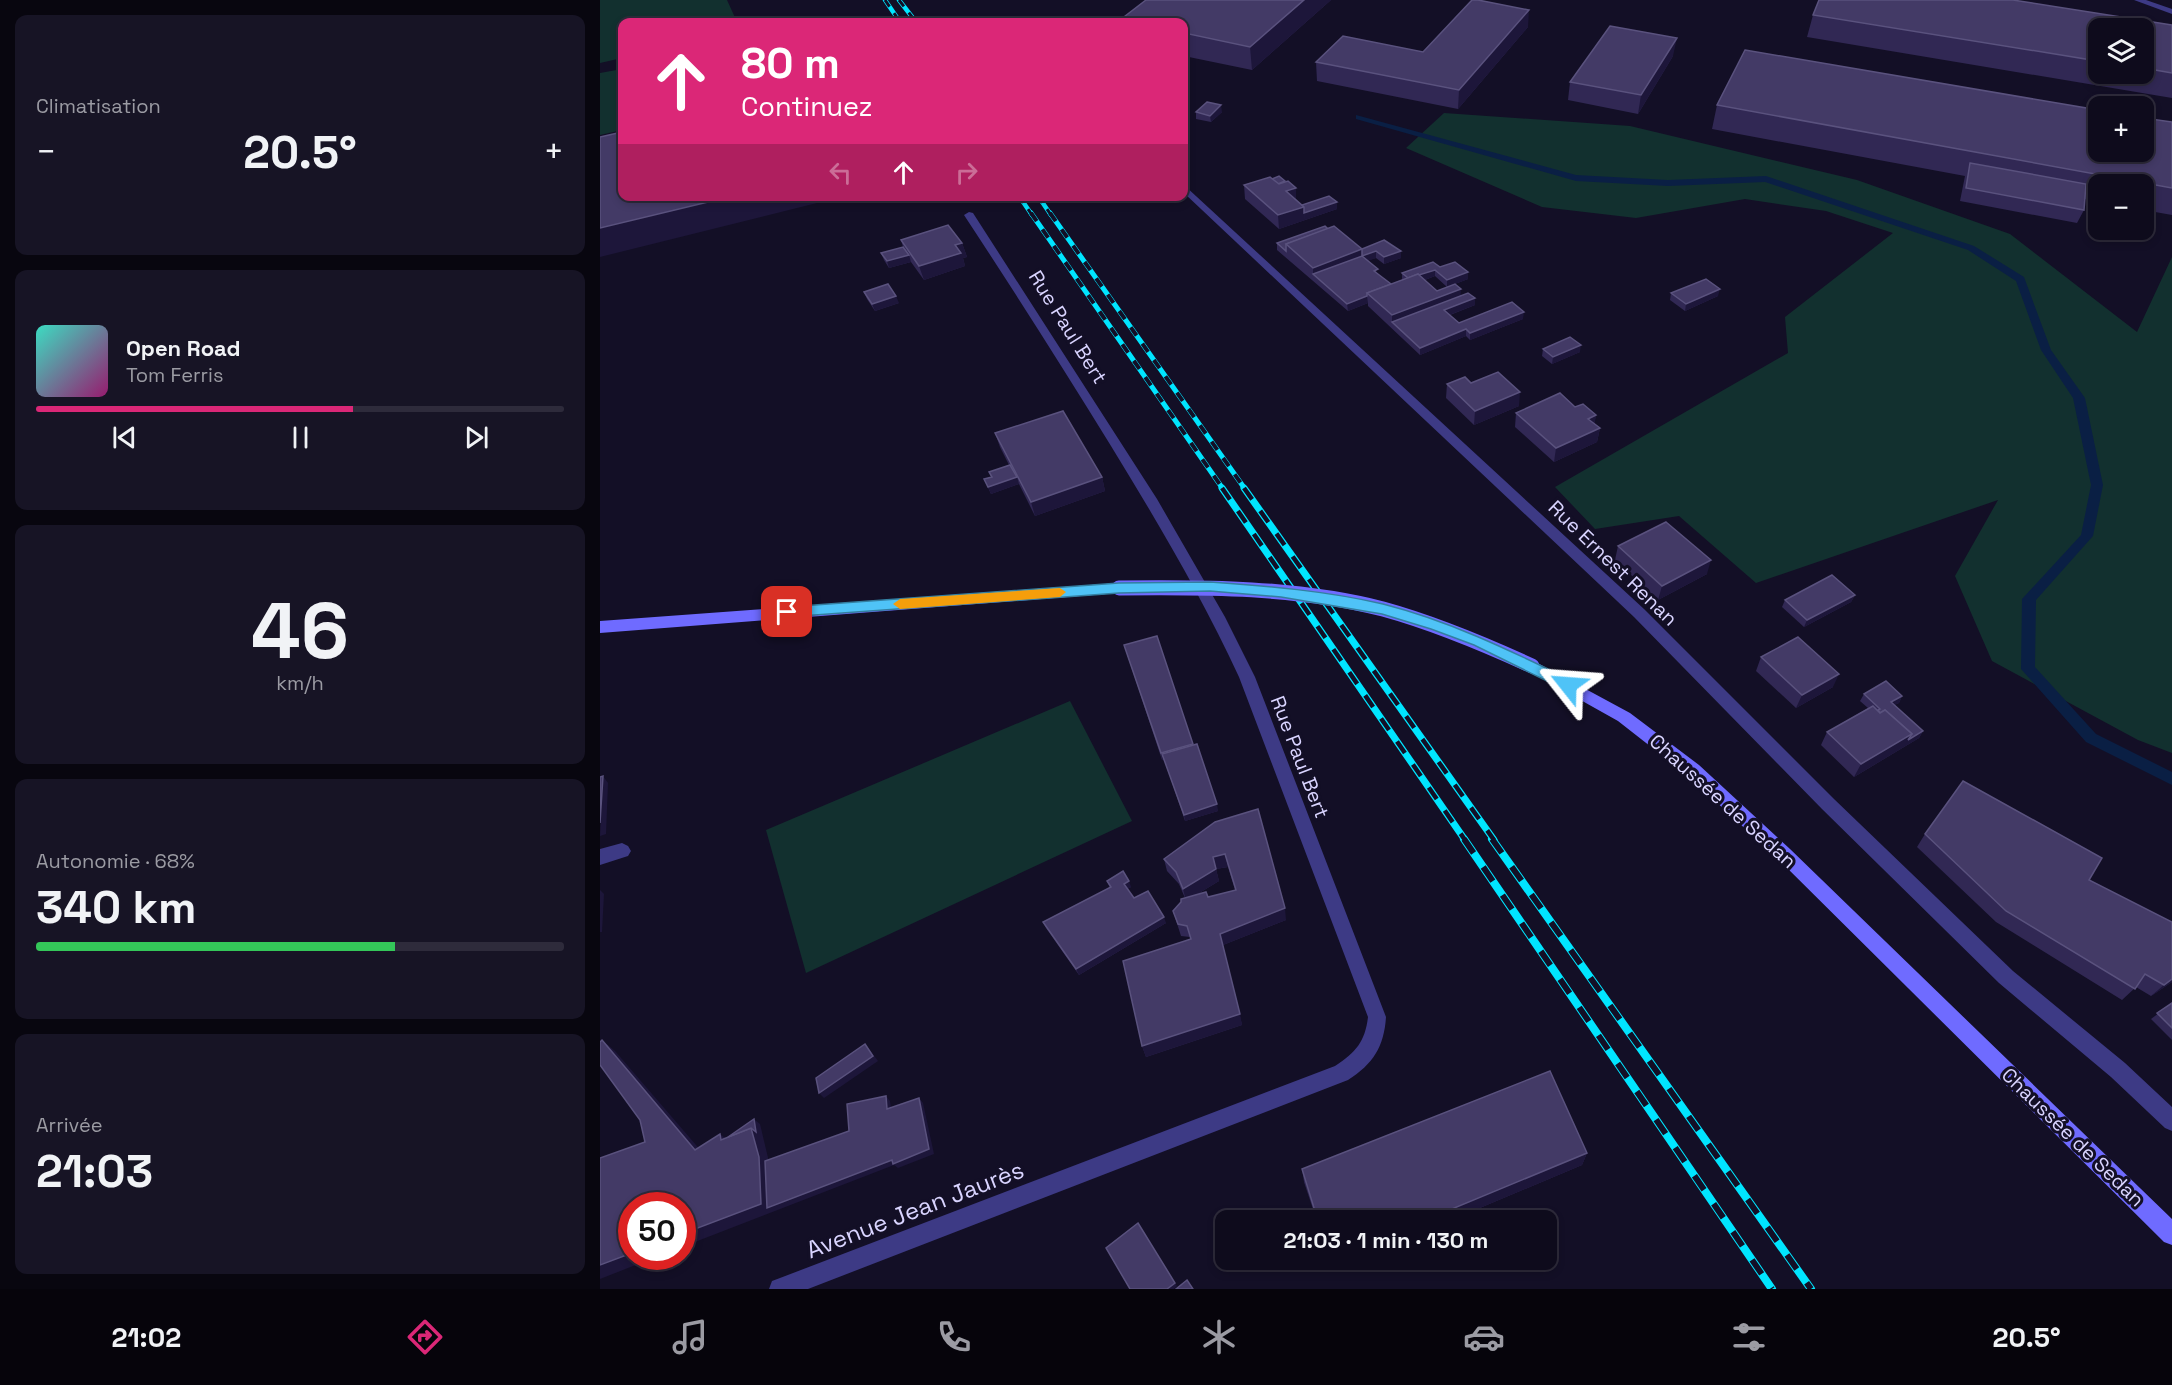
<!DOCTYPE html>
<html lang="fr">
<head>
<meta charset="utf-8">
<style>
  body { margin:0; font-family:"Space Grotesk",sans-serif; background:#171425; color:#f1f3f6; height:100vh; display:flex; flex-direction:column; font-size:22px; white-space:nowrap }
  * { box-sizing:border-box; margin:0 }
  p { font-size:20px; color:#9b9ba3 }
  .icon { flex:none; width:33px; height:33px; fill:none; stroke:currentColor; stroke-width:2; stroke-linecap:round; stroke-linejoin:round }
  .map { position:relative; flex:1; overflow:hidden }
  .sheet { display:flex; flex-direction:column; gap:15px; padding:15px; background:#08060f; width:600px }
  .sheet>* { flex:none }
  .banner { position:absolute; left:18px; top:18px; width:570px; height:183px; border-radius:12px; box-shadow:0 3px 9px #0003,0 0 0 2px #2e2b3b; background:#db2777; color:#fff; overflow:hidden }
  .controls { position:absolute; left:1488px; top:18px; display:grid; gap:12px }
  .controls a { display:grid; place-items:center; width:66px; height:66px; border-radius:12px; background:#0e0b1c; box-shadow:0 3px 9px #0003,0 0 0 2px #2e2b3b; font-size:30px }
  .speed { position:absolute; left:18px; top:1192px; display:flex; gap:12px; font-size:30px; font-weight:700; text-align:center }
  .speed>* { display:grid; place-content:center; width:78px; height:78px; border-radius:50%; background:#0e0b1c; box-shadow:0 3px 9px #0003,0 0 0 2px #2e2b3b; line-height:1 }
  .speed .limit { border:9px solid #d22; background:#fff; color:#111 }
  .pin { position:absolute; display:grid; place-items:center; width:51px; height:51px; color:#fff; margin:-26px; border-radius:12px; box-shadow:0 3px 9px #0006 }
  .me { position:absolute; width:66px; margin:-33px; rotate:298deg; stroke-linejoin:round; filter:drop-shadow(0 0 4px #0008) }
  .turn { display:flex; align-items:center; gap:21px; height:126px; padding:0 24px; font-size:27px }
  .turn .icon { width:78px; height:78px; stroke-width:2.5 }
  .turn b { display:block; font-size:42px; line-height:51px }
  .lanes { display:flex; align-items:center; height:57px; padding:0 24px; background:#0003; justify-content:center; gap:30px; direction:ltr }
  .lanes .off { opacity:.35 }
  .big { font-size:45px; font-weight:700; line-height:1.1 }
  .sheet .card { flex:1; display:flex; flex-direction:column; justify-content:center; gap:9px; min-width:0; padding:0 21px; border-radius:12px; background:#171425 }
  .sheet .dial { align-items:center; gap:0 }
  .dial b { font-size:78px; line-height:1 }
  .song { display:flex; align-items:center; gap:18px }
  .cover { width:72px; height:72px; border-radius:9px; background:linear-gradient(135deg,hsl(170 70% 55%),hsl(320 70% 35%)) }
  .played { height:6px; border-radius:3px; background:linear-gradient(90deg,#db2777 60%,#2e2b3b 60%) }
  .keys { display:flex; justify-content:space-around; direction:ltr }
  .heat { display:flex; justify-content:space-between; align-items:center; font-size:33px; direction:ltr }
  .charge { height:9px; border-radius:4px; background:linear-gradient(90deg,#34c759 68%,#2e2b3b 0) }
  .trip { position:absolute; left:615px; top:1210px; width:342px; height:60px; border-radius:12px; background:#0e0b1c; box-shadow:0 3px 9px #0003,0 0 0 2px #2e2b3b; font-weight:700; line-height:60px; text-align:center }
  .tab-bar { display:flex; height:96px; justify-content:space-around; align-items:center; background:#06040b; color:#9b9ba3 }
  .tab-bar .icon { width:42px; height:42px }
  .tab-bar .active { color:#db2777 }
  .tab-bar b { font-size:27px; color:#f1f3f6 }
  main { display:flex; flex:1; min-height:0 }
  .map>svg:first-child { display:block }
  .green { fill:#12302f }
  .lines { fill:none; stroke-linecap:round; stroke-linejoin:round }
  .stream { fill:#0a1f44; fill-rule:evenodd }
  .street { fill:#3d3a85; fill-rule:evenodd }
  .secondary { fill:#6f6bff; fill-rule:evenodd }
  .rail-far3-casing { stroke:#00e5ff; stroke-width:4.5 }
  .rail-far2-casing { stroke:#00e5ff; stroke-width:5 }
  .rail-far1-casing { stroke:#00e5ff; stroke-width:7 }
  .rail-casing { stroke:#00e5ff; stroke-width:8 }
  .rail-far3 { stroke:#130f26; stroke-width:3; stroke-dasharray:8; stroke-linecap:butt }
  .rail-far2 { stroke:#130f26; stroke-width:4; stroke-dasharray:10; stroke-linecap:butt }
  .rail-far1 { stroke:#130f26; stroke-width:4.5; stroke-dasharray:14; stroke-linecap:butt }
  .rail { stroke:#130f26; stroke-width:6; stroke-dasharray:17; stroke-linecap:butt }
  .secondary-bridge { stroke:#6f6bff; stroke-width:15 }
  .wall { fill:#312854; fill-rule:evenodd }
  .shaded-wall { fill:#1d163a }
  .building { fill:#433a66; stroke:#5a527e; stroke-width:1.5 }
  .route { fill:#4fc3f7; stroke:#337fa1; stroke-width:1.5 }
  .slow { fill:#f59e0b }
  .labels { text-anchor:middle; stroke-width:6; stroke-linejoin:round; paint-order:stroke }
  .street-label { font-size:20px; fill:#d9d4ff; stroke:#130f26 }
  .near-street-label { font-size:24px; fill:#d9d4ff; stroke:#130f26 }
</style>
</head>
<body>
<main>
<section class="sheet">
<div class="card"><p>Climatisation</p>
<div class="heat"><a>−</a><b class="big">20.5°</b><a>+</a></div>
</div>
<div class="card">
<div class="song"><i class="cover"></i><div><b>Open Road</b><p>Tom Ferris</p></div></div>
<div class="played"></div>
<div class="keys"><svg class="icon" aria-label="previous" viewBox="0 0 24 24"><path d="M18 5L8 12l10 7zM5 5v14"/></svg><svg class="icon" aria-label="pause" viewBox="0 0 24 24"><path d="M8 5v14M16 5v14"/></svg><svg class="icon" aria-label="next" viewBox="0 0 24 24"><path d="M6 5l10 7-10 7zM19 5v14"/></svg></div>
</div>
<div class="card dial"><b>46</b><p>km/h</p></div>
<div class="card"><p>Autonomie · 68%</p><b class="big">340 km</b><div class="charge"></div></div>
<div class="card"><p>Arrivée</p><b class="big">21:03</b></div>
</section>
<div class="map">
<svg width="1572" height="1289" viewBox="0 0 1572 1289">
  <rect width="100%" height="100%" fill="#130f26"/>
  <g class="green">
    <path d="M0,0H127L137,22H22V58L0,63Z"/>
    <path d="M22,69V130L0,135V73Z"/>
    <path d="M844,113L1030,126L1257,180L1410,234L1537,332L1572,257V753L1538,740L1392,661L1355,576L1398,500L1156,583L1079,516L995,529L955,487L1188,353L1185,317L1293,233L1226,211L1145,199L1036,218L942,207L806,148Z"/>
    <path d="M470,701L532,821L206,973L166,830Z"/>
  </g>
  <g class="lines">
    <path class="stream" d="M756,115L976,175L1068,180L1166,176L1374,246L1424,277L1451,350L1485,398L1503,485L1493,536L1436,600L1435,667L1496,734L1572,772V785L1486,742L1421,669L1422,599L1481,535L1491,485L1473,398L1441,350L1416,281L1368,250L1165,182L1068,186L976,181L756,119Z"/>
    <g class="street">
      <path d="M1534,0H1546L1572,9V14Z"/>
      <path d="M584,185L1044,609L1234,799L1413,971L1525,1063L1572,1107V1131L1565,1128L1511,1077L1399,983L1222,809L1034,617L584,193Z"/>
      <path d="M369,212L373,213L557,499L625,617L655,677L786,1017C784,1047 773,1064 748,1080L208,1289H169L172,1281L180,1278L735,1066C756,1052 765,1042 768,1017L639,677C602,597 557,521 511,446C463,368 414,291 364,215Z"/>
      <path d="M22,843L28,846L31,851L28,856L0,865V849Z"/>
    </g>
    <g class="secondary">
      <path d="M519,583L526,588L519,593L0,633V621Z"/>
      <path d="M932,660L1030,713L1099,765L1190,849L1572,1219V1245L1564,1242L1178,859L1087,775L1018,721L927,670L924,666L927,662Z"/>
    </g>
    <g class="rail-far3-casing">
      <g id="rail-far3">
        <path d="M285,0L300,22"/>
        <path d="M299,0L316,22"/>
        <path d="M419,196L432,215"/>
        <path d="M438,196L451,215"/>
      </g>
    </g>
    <g class="rail-far2-casing">
      <g id="rail-far2">
        <path d="M431,213L623,489"/>
        <path d="M450,213L645,489"/>
      </g>
    </g>
    <g class="rail-far1-casing">
      <g id="rail-far1">
        <path d="M622,488L865,840"/>
        <path d="M644,488L894,840"/>
      </g>
    </g>
    <g class="rail-casing">
      <g id="rail">
        <path d="M864,839L1172,1289"/>
        <path d="M892,839L1211,1289"/>
      </g>
    </g>
    <use href="#rail-far3" class="rail-far3"/>
    <use href="#rail-far2" class="rail-far2"/>
    <use href="#rail-far1" class="rail-far1"/>
    <use href="#rail" class="rail"/>
    <path class="secondary-bridge" d="M519,588C607,587 697,587 783,609C834,623 884,644 932,666"/>
  </g>
  <g class="wall">
    <path d="M731,0L652,70L584,56V22H520V20Z"/>
    <path d="M1213,15L1572,25V98L1207,37ZM1498,28H1544V74H1498Z"/>
    <path d="M928,27L858,109L717,81L716,62L823,52Z"/>
    <path d="M1073,56L1038,114L968,100L970,82Z"/>
    <path d="M1117,105L1572,122V215L1544,210V184H1498V201L1485,199L1484,210L1477,223L1360,201L1365,176L1112,129Z"/>
    <path d="M596,112H622L611,122L596,119Z"/>
    <path d="M672,179L685,181L696,200L702,205L737,202V209L679,229L645,199L644,185Z"/>
    <path d="M728,229L762,249L801,251V258L784,264L776,258L768,260L778,274L791,284L802,280V273L840,267L868,279L855,284L861,296L875,298V305L850,315L859,323L923,319L870,340L866,336L820,355L768,306V303L748,311L677,250V243ZM835,276L847,287L837,291L825,280Z"/>
    <path d="M301,240L362,243L367,257L363,258L365,266L324,280L311,262L289,268L284,260L281,253L303,247Z"/>
    <path d="M264,292L299,303L275,311L267,299Z"/>
    <path d="M1071,293L1118,296L1085,311L1070,300Z"/>
    <path d="M943,349L980,352L952,364L942,356Z"/>
    <path d="M871,383L919,406L874,425L846,398L847,384Z"/>
    <path d="M975,407L996,415L994,424L1000,428L997,442L954,462L915,427L916,413Z"/>
    <path d="M395,433L502,477L505,491L435,516L419,484L391,494L384,479L391,477L389,472L409,465L400,447Z"/>
    <path d="M1018,546L1107,574L1058,600L1015,560Z"/>
    <path d="M1255,595L1251,602L1204,627L1182,607L1185,600Z"/>
    <path d="M524,645L593,745L618,811L585,821L564,759L562,760Z"/>
    <path d="M1161,657L1233,687L1196,708L1156,671Z"/>
    <path d="M1264,694L1302,696L1299,703L1294,705L1323,731L1319,738L1254,777L1221,745L1227,732L1268,708L1260,701Z"/>
    <path d="M615,822L686,920L623,945L642,1025L546,1057L542,1046L591,939L590,937L581,936L573,911L585,898L579,884L567,871L564,859ZM628,867L635,890L608,897L596,895L619,881L616,869Z"/>
    <path d="M1325,834L1489,880L1572,982L1551,996L1536,987L1522,1000L1396,922L1317,847Z"/>
    <path d="M507,881L531,887L527,889L534,898L566,923L479,975L446,928L443,922L510,888Z"/>
    <path d="M1572,1003V1040L1551,1019Z"/>
    <path d="M987,1153L982,1165L849,1221H717L704,1182L702,1169Z"/>
  </g>
  <g class="shaded-wall">
    <path d="M704,0H731L652,70L650,47Z"/>
    <path d="M929,10L928,27L858,109L859,90Z"/>
    <path d="M1077,38L1073,56L1038,114L1041,95Z"/>
    <path d="M621,105L622,112L611,122L610,116Z"/>
    <path d="M696,188V201L686,191Z"/>
    <path d="M133,196H245L0,257V228Z"/>
    <path d="M737,202V209L705,220L704,213Z"/>
    <path d="M704,207L705,220L679,229L678,215Z"/>
    <path d="M362,243L367,257L363,258L365,266L324,280L319,266L355,245Z"/>
    <path d="M762,249L776,251V258L719,279L713,274V268Z"/>
    <path d="M801,251V258L784,264V257Z"/>
    <path d="M309,255L311,262L289,268L287,261Z"/>
    <path d="M835,270V276L809,286V279Z"/>
    <path d="M868,272V279L847,287V280Z"/>
    <path d="M861,289L860,303L792,322V329V315Z"/>
    <path d="M1120,289L1118,296L1085,311L1086,304Z"/>
    <path d="M296,296L299,303L275,311L272,304Z"/>
    <path d="M767,296L768,303L748,311L747,304Z"/>
    <path d="M875,298V305L844,317V310Z"/>
    <path d="M924,312L923,319L870,340V333Z"/>
    <path d="M866,329V336L820,355V348Z"/>
    <path d="M981,345L980,352L952,364L953,357Z"/>
    <path d="M920,392L919,406L874,425L875,411Z"/>
    <path d="M996,415L994,429L988,419Z"/>
    <path d="M1000,428L997,442L954,462L956,448Z"/>
    <path d="M417,477L419,484L391,494L388,487Z"/>
    <path d="M502,477L505,491L435,516L431,502Z"/>
    <path d="M1111,560L1107,574L1058,600L1062,586Z"/>
    <path d="M1255,595L1251,602L1204,627L1207,620Z"/>
    <path d="M1239,674L1233,687L1196,708L1202,695Z"/>
    <path d="M1302,696L1299,703L1287,709L1291,702Z"/>
    <path d="M1323,731L1319,738L1254,777L1261,764L1312,734Z"/>
    <path d="M593,744L594,750L562,754L564,759L562,760L561,753Z"/>
    <path d="M3,776L8,783L6,834L0,836Z"/>
    <path d="M617,804L618,811L585,821L584,815Z"/>
    <path d="M625,854L628,867L615,869L613,857Z"/>
    <path d="M616,869L619,881L586,901L583,889Z"/>
    <path d="M529,881L531,887L526,890L524,884Z"/>
    <path d="M0,890L4,894L2,932H0Z"/>
    <path d="M685,908L686,920L623,945L620,934Z"/>
    <path d="M564,917L566,923L479,975L476,969Z"/>
    <path d="M1572,979V982L1551,996L1564,985Z"/>
    <path d="M640,1014L642,1025L546,1057L542,1046Z"/>
    <path d="M2,1040L15,1051L108,1159L95,1150Z"/>
    <path d="M265,1044L278,1061L224,1098L219,1093Z"/>
    <path d="M286,1096L290,1101L292,1114L287,1109Z"/>
    <path d="M319,1098L323,1103L334,1154L298,1168L294,1165L82,1247V1234L121,1140L120,1134L132,1143L151,1128L154,1119L160,1124L170,1166L173,1205Z"/>
    <path d="M987,1153L982,1165L849,1221H823Z"/>
    <path d="M32,1253V1257H56L0,1279V1265Z"/>
    <path d="M731,1260H756L732,1270Z"/>
    <path d="M575,1283L577,1286L574,1289H567Z"/>
  </g>
  <g class="building">
    <path d="M546,0H704L650,47L584,33V22H533L520,20Z"/>
    <path d="M872,0H878L929,10L859,90L716,62L743,36L823,52Z"/>
    <path d="M1219,0H1413L1572,25V73L1544,68V28H1498V61L1213,15Z"/>
    <path d="M1010,26L1077,38L1041,95L970,82Z"/>
    <path d="M1145,50L1498,110V152H1544V118L1572,122V188L1117,105Z"/>
    <path d="M607,102L621,105L610,116L596,112Z"/>
    <path d="M22,132V196H133L0,228V137Z"/>
    <path d="M1370,163L1486,184L1484,210L1366,188Z"/>
    <path d="M679,176L685,181L678,184L672,179Z"/>
    <path d="M670,177L679,184L688,181L696,188L686,191L704,207L678,215L644,185Z"/>
    <path d="M729,196L737,202L704,213V207L702,205Z"/>
    <path d="M348,225L362,243L355,245L361,253L319,266L301,240Z"/>
    <path d="M725,226L728,229L686,244V251L677,243Z"/>
    <path d="M734,226L762,249L713,268L686,244Z"/>
    <path d="M784,240L801,251L784,257L776,251L762,256V249Z"/>
    <path d="M303,247L309,255L287,261L281,253Z"/>
    <path d="M762,256L778,269L774,271L791,284L767,293V296L747,304L713,274Z"/>
    <path d="M833,262L840,267L855,262L868,272L847,280L835,270L819,275L818,274L808,278L802,273Z"/>
    <path d="M818,274L837,291L855,284L861,289L792,315L767,293Z"/>
    <path d="M1106,279L1120,289L1086,304L1071,293Z"/>
    <path d="M288,284L296,296L272,304L264,292Z"/>
    <path d="M868,293L875,298L844,310L859,323L912,302L924,312L870,333L866,329L820,348L792,322Z"/>
    <path d="M970,337L981,345L953,357L943,349Z"/>
    <path d="M898,372L920,392L875,411L847,384L865,377L871,383Z"/>
    <path d="M960,393L975,407L983,404L996,415L988,419L1000,428L956,448L916,413Z"/>
    <path d="M463,411L502,477L431,502L395,433Z"/>
    <path d="M410,465L417,477L388,487L384,479L392,477L389,472Z"/>
    <path d="M1066,522L1111,560L1062,586L1018,546Z"/>
    <path d="M1232,575L1255,595L1207,620L1185,600Z"/>
    <path d="M557,636L593,744L561,753L524,645Z"/>
    <path d="M1198,637L1239,674L1202,695L1161,657Z"/>
    <path d="M1286,681L1302,696L1291,702L1323,731L1308,740L1312,734L1285,710L1280,713L1278,710L1280,709L1264,694Z"/>
    <path d="M1273,706L1280,713L1285,710L1312,734L1261,764L1227,732Z"/>
    <path d="M597,744L617,804L584,815L562,754Z"/>
    <path d="M3,776L0,823V777Z"/>
    <path d="M1363,781L1502,858L1489,880L1572,922V979L1564,985L1545,974L1535,989L1406,911L1325,834Z"/>
    <path d="M658,809L685,908L620,934L640,1014L542,1046L523,961L591,939L587,926L578,924L573,911L581,902V899L606,892L608,897L636,890L625,854L613,857L616,869L583,889L576,872L564,859L615,822Z"/>
    <path d="M523,871L529,881L524,884L534,898L548,891L564,917L476,969L443,922L511,887L507,881Z"/>
    <path d="M1572,1003V1028L1557,1013Z"/>
    <path d="M2,1040L95,1150L120,1134L121,1140L151,1128L159,1157L161,1204L82,1234V1206H32V1253L0,1265V1158L45,1142L40,1120L0,1065V1042Z"/>
    <path d="M265,1044L273,1056L219,1093L216,1078Z"/>
    <path d="M950,1071L987,1153L823,1221H718L702,1169Z"/>
    <path d="M286,1096L287,1109L319,1098L329,1149L293,1164L292,1160L167,1208L165,1161L249,1131L247,1104Z"/>
    <path d="M154,1119L156,1132L151,1128L128,1137Z"/>
    <path d="M538,1223L575,1283L567,1289H530L506,1248Z"/>
    <path d="M587,1280L593,1289H576Z"/>
  </g>
  <path class="route" d="M610,582C668,586 727,591 783,604C850,621 911,651 973,681L975,685L973,689H963L874,645L831,629L782,614L681,597L610,591L519,593L187,617L180,612L187,607L519,583Z"/>
  <path class="slow" d="M460,588L466,592L460,597L300,609L293,604L300,599Z"/>
  <g class="labels">
    <g class="street-label">
      <text transform="translate(468 327) rotate(58)" y="7">Rue Paul Bert</text>
      <text transform="translate(1013 563) rotate(44)" y="7">Rue Ernest Renan</text>
      <text transform="translate(700 757) rotate(69)" y="7">Rue Paul Bert</text>
      <text transform="translate(1123 801) rotate(42)" y="7">Chaussée de Sedan</text>
      <text transform="translate(1473 1137) rotate(44)" y="7">Chaussée de Sedan</text>
    </g>
    <g class="near-street-label">
      <text transform="translate(315 1210) rotate(-21)" y="8">Avenue Jean Jaurès</text>
    </g>
  </g>
</svg>
<div class="controls">
<a><svg class="icon" aria-label="layers" viewBox="0 0 24 24"><path d="M12 4l9 5-9 5-9-5zM3 14l9 5 9-5"/></svg></a>
<a>+</a>
<a>−</a>
</div>
<div class="speed"><div class="limit">50</div></div>
<div class="pin" style="left:187px;top:612px;background:#d93025"><svg class="icon" aria-label="arrive" viewBox="0 0 24 24"><path d="M6 21V4h12l-3 4 3 4H6"/></svg></div>
<svg class="me" style="left:968px;top:685px" viewBox="-20 -20 40 40"><path d="M0-17L14 15 0 8-14 15z" fill="#4fc3f7" stroke="#fff" stroke-width="4"/></svg>
<div class="trip">21:03 · 1 min · 130 m</div>
<div class="banner">
<div class="turn"><svg class="icon" aria-label="ahead" viewBox="0 0 24 24"><path d="M12 20V5M6 11l6-6 6 6"/></svg><div><b>80 m</b>Continuez</div></div>
<div class="lanes"><svg class="icon off" aria-label="left" viewBox="0 0 24 24"><path d="M17 20v-9H6M10 6l-5 5 5 5"/></svg><svg class="icon" aria-label="ahead" viewBox="0 0 24 24"><path d="M12 20V5M6 11l6-6 6 6"/></svg><svg class="icon off" aria-label="right" viewBox="0 0 24 24"><path d="M7 20v-9h11M14 6l5 5-5 5"/></svg></div>
</div>
</div>
</main>
<nav class="tab-bar">
<b>21:02</b>
<svg class="icon active" aria-label="directions" viewBox="0 0 24 24"><path d="M12 3l9 9-9 9-9-9zM9 14v-3h6M13 9l2 2-2 2"/></svg>
<svg class="icon" aria-label="music" viewBox="0 0 24 24"><path d="M9 18V5l10-2v13"/><circle cx="6" cy="18" r="3"/><circle cx="16" cy="16" r="3"/></svg>
<svg class="icon" aria-label="phone" viewBox="0 0 24 24"><path d="M5 4h4l2 5-3 2q2 4 5 5l2-3 5 2v4C11 20 4 13 5 4z"/></svg>
<svg class="icon" aria-label="climate" viewBox="0 0 24 24"><path d="M12 3v18M4 7l16 10M4 17L20 7"/></svg>
<svg class="icon" aria-label="car" viewBox="0 0 24 24"><path d="M5 17H2v-5l4-1 3-4h7l3 4 3 1v5h-3M9 17h6M6 11h13"/><circle cx="7" cy="17" r="2"/><circle cx="17" cy="17" r="2"/></svg>
<svg class="icon" aria-label="filters" viewBox="0 0 24 24"><path d="M4 7h16M4 17h16"/><circle cx="9" cy="7" r="2"/><circle cx="15" cy="17" r="2"/></svg>
<b>20.5°</b>
</nav>
</body>
</html>
